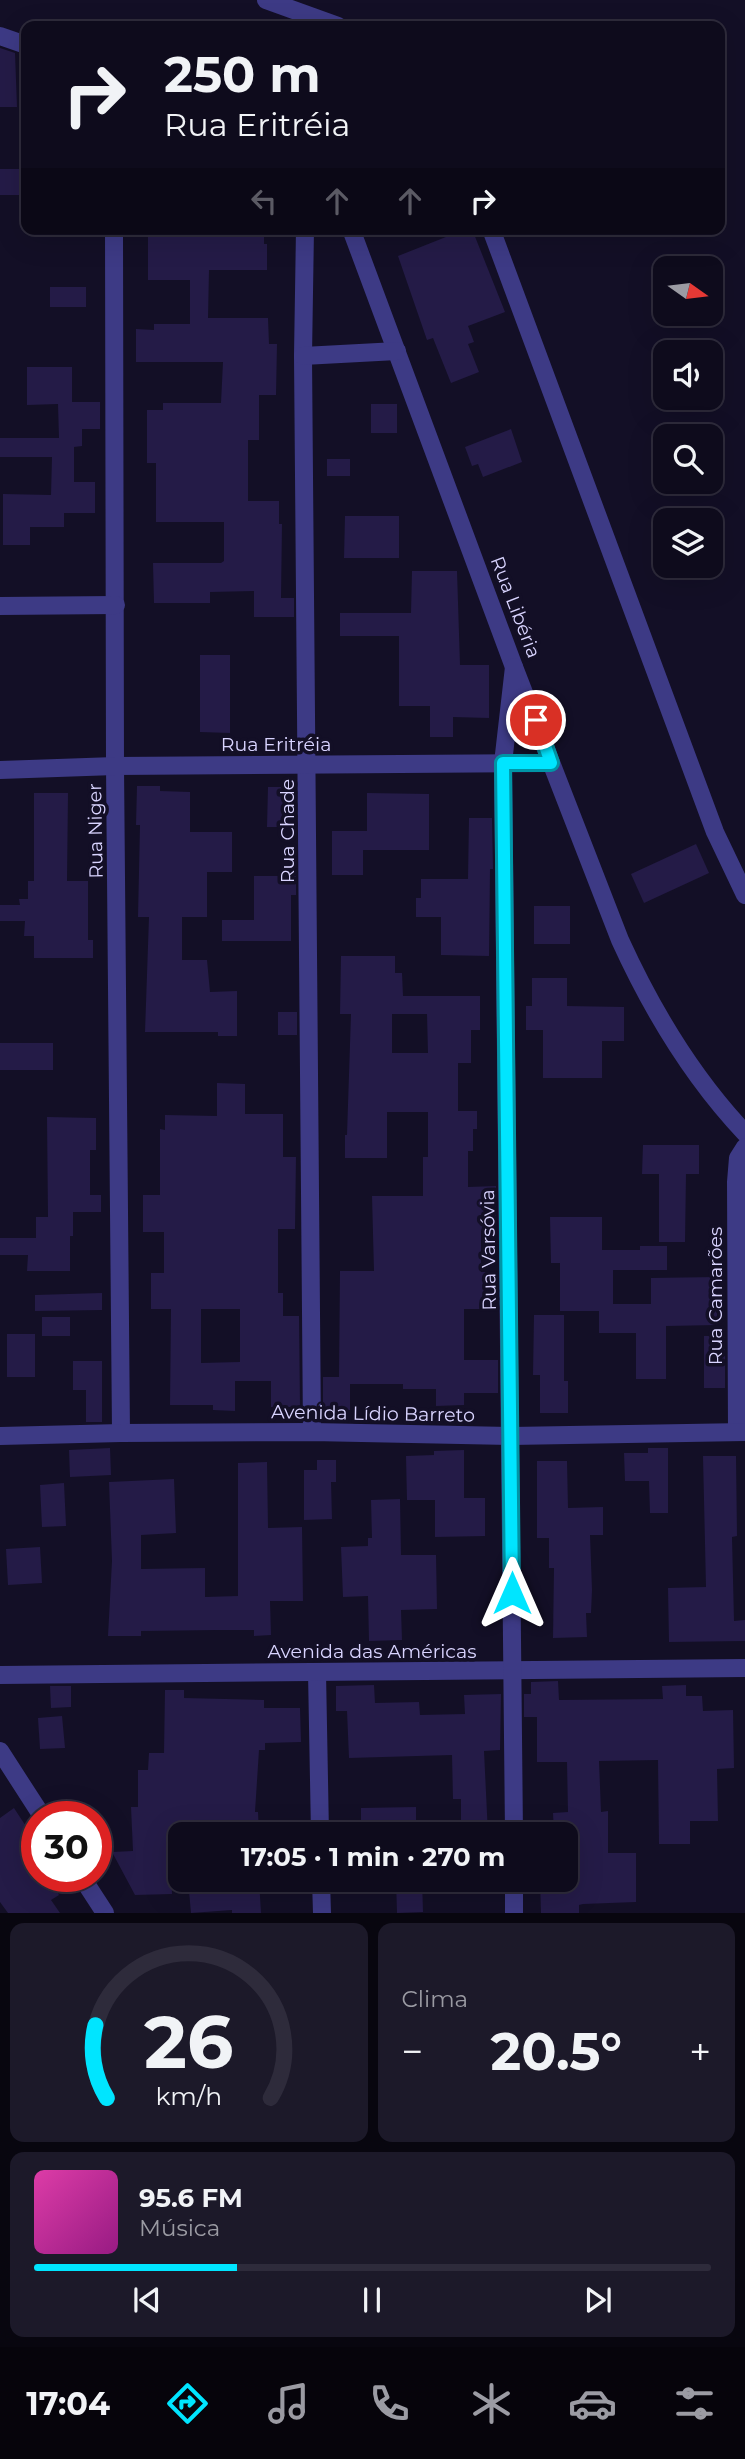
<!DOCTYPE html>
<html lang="pt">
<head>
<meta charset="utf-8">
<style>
  body { margin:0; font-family:Montserrat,sans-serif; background:#1c1929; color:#f1f3f6; height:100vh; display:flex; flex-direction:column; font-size:26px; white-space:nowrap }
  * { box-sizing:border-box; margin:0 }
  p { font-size:23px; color:#9b9ba3 }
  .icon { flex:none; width:38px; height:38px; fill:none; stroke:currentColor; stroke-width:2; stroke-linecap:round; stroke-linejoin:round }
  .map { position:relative; height:1913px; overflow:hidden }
  .sheet { display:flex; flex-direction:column; gap:10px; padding:10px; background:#08060f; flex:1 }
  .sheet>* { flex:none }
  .guide { position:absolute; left:21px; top:21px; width:704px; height:214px; border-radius:14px; box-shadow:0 7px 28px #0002,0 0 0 2px #2e2b3b; background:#0e0b1c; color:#f1f3f6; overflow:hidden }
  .needle { width:46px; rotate:104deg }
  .tools { position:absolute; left:653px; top:256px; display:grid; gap:14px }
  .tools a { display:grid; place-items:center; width:70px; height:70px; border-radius:14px; background:#0e0b1c; box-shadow:0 7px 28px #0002,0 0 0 2px #2e2b3b; font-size:35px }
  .speed { position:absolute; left:21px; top:1801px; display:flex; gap:14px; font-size:35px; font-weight:700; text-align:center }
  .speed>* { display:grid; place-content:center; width:91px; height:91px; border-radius:50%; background:#0e0b1c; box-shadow:0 7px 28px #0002,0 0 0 2px #2e2b3b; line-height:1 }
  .speed .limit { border:10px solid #d22; background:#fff; color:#111 }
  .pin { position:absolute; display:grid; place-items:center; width:60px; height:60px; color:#fff; margin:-30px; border:4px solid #fff; border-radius:50%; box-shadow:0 2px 7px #0007 }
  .me { position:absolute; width:77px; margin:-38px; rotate:0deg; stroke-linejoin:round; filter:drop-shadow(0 0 5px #0008) }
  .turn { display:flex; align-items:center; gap:24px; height:147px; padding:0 28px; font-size:32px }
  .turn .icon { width:91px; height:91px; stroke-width:2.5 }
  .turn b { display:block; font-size:49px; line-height:60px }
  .lanes { display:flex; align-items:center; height:66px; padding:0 28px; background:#0003; justify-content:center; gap:35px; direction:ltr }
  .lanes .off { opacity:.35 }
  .big { font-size:52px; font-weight:700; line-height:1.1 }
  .sheet .tile { flex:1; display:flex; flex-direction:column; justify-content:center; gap:10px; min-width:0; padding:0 24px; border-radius:14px; background:#1c1929 }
  .sheet .dial { align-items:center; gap:0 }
  .dial svg { height:182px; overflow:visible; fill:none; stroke:#2e2b3b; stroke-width:7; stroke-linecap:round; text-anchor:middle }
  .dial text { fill:#f1f3f6; stroke:none }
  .song { display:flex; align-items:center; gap:21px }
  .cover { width:84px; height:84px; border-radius:10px; background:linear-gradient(135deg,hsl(320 70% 55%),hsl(310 70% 35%)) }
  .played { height:7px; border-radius:4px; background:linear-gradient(90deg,#00e5ff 30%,#2e2b3b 30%) }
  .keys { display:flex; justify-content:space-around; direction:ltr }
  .heat { display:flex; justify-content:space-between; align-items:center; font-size:38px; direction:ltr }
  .sheet .tiles { flex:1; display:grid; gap:10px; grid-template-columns:1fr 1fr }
  .tile:last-child { grid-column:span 2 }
  .trip { position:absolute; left:168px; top:1822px; width:410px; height:70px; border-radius:14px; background:#0e0b1c; box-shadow:0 7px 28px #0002,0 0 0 2px #2e2b3b; font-weight:700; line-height:70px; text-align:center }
  .menu { display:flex; height:112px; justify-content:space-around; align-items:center; background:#06040b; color:#9b9ba3 }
  .menu .icon { width:49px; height:49px }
  .menu .on { color:#00e5ff }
  .menu b { font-size:32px; color:#f1f3f6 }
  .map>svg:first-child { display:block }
  .building { fill:#241b47; fill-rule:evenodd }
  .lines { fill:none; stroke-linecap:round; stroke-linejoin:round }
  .street { stroke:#3d3a85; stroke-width:18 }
  .route-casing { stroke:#0095a6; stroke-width:18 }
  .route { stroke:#00e5ff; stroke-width:12 }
  .labels { text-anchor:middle; stroke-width:7; stroke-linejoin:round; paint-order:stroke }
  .street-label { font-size:19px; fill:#d9d4ff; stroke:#130f26 }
</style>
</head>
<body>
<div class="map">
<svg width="745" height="1913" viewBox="0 0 745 1913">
  <rect width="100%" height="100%" fill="#130f26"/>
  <g class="building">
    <path d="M0,48L15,53L17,107H0Z"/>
    <rect x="0" y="169" width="26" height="26"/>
    <path d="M148,229H264V244H267V270H209L208,318H268L269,344H277L276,395H259V440H248V501H279V524H282L281,598H294V617H254V591L210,592V603H154L153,563H221L224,561V522H156V463H147V410H163V403H221L223,362H136V329L154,330V324H190V280H148Z"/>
    <path d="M466,229H472L505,312L468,326L474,342L468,344L479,372L451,383L433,338L427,340L398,256Z"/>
    <rect x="50" y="287" width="36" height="20"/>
    <path d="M27,367H72V402H100V429H82V446L74,447V482H95V513H64V527H30V545H3V494L51,495L52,457H0V438H59L58,404L27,405Z"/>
    <rect x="371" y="404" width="26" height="29"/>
    <path d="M511,429L522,462L483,477L478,464L472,466L465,447Z"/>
    <rect x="327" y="459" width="23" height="17"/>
    <path d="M345,516H399V558H344Z"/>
    <path d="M412,571H457L460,665H489V718L453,717V737H430V706H399V636H340V613H411Z"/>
    <path d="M200,655H230V733L200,732Z"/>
    <path d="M137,786H160V791L190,792V832H232V872H207V917H182V960H207L210,992L237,991V1036H218V1032H145L149,917H138L140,825H136Z"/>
    <path d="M268,787H295L296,827H267Z"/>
    <path d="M34,793H68L67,881H88V940H93V958H34V936H24L25,921H0V905H20L19,899H28V881H34Z"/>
    <path d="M367,793L429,794V850H363V875H332V831H367Z"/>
    <path d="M469,818H492L493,869H490L489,956L441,955V917H416V898H421V879H468Z"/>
    <path d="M696,844L709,873L644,903L631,874Z"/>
    <path d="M254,876H296V895H291V941H222V920H254Z"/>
    <rect x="534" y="906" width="36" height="38"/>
    <path d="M341,956H395V973H402L403,996H480V1030H471V1063H458V1111H477V1129H473V1151H468V1187L496,1186V1231H481V1272H495V1309H464V1360H498V1393H464V1405L436,1406V1389H403V1384H350V1410H330V1407H323V1377H339L340,1271H374L372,1196H423V1157H428V1112H387V1158H345V1135H347L351,1014H340ZM392,1014H427L428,1053H392Z"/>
    <path d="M532,978H567V1006L624,1007V1041H602V1078H543V1030H526V1006H532Z"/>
    <rect x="278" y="1012" width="19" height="23"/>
    <rect x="0" y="1043" width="53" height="27"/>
    <path d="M217,1083L245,1084V1114H283V1157H296L295,1229H278V1293H283V1316H299L300,1407H271V1381H235V1411L213,1410V1405H170L171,1309H151V1273H164V1232H143V1195H160V1129L165,1130V1115L217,1116ZM201,1309H240V1362L201,1363Z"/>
    <path d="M47,1117L96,1118V1150H90V1195H101V1212H73V1236H70V1271H27L28,1255H0V1238H36V1217H48Z"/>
    <path d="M643,1145H699V1174H686L685,1242H659V1174H642Z"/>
    <path d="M550,1217H602V1250H640V1246H667V1270H613V1304H651V1278L717,1277V1325L666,1326V1379H636V1333H599V1311H560V1263H551Z"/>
    <path d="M102,1293V1310L35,1311V1295Z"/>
    <path d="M534,1315H564V1381H568V1413H540V1375H533Z"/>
    <rect x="42" y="1317" width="28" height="19"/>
    <rect x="7" y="1334" width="28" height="43"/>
    <rect x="704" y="1336" width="21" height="52"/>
    <path d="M73,1361H102V1422H86V1390H73Z"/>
    <path d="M110,1448L111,1475L70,1477L69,1450Z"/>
    <path d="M648,1448H668V1513H650L649,1481H625L624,1453H648Z"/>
    <path d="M464,1450V1498H485V1536L435,1537V1500H407L406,1456L434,1455V1451Z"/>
    <path d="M703,1456H736L737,1536L732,1537L734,1621L745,1620V1641L669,1642L668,1588L706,1587Z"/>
    <path d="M317,1460H336V1482H331L332,1519L304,1520V1470H317Z"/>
    <path d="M537,1461H567L568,1508L603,1507V1535H590L592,1590L591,1613H586L587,1637L553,1638L554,1568H549V1538H537Z"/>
    <path d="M267,1462L268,1528L302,1527L303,1601H270L271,1635L254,1636V1630H216L141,1631V1636H108L112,1561L109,1482L174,1479L176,1533L141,1535V1569L205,1568V1597L238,1596V1463Z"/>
    <path d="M64,1483L66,1526L42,1527L40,1485Z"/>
    <path d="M400,1499L401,1555H436L437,1609L401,1610L402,1640L369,1641L368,1596L343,1597L341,1547L368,1546V1538H372L371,1500Z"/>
    <path d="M40,1547L42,1583L8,1585L6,1549Z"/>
    <path d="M558,1681L559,1700L663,1699L662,1686L686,1685V1696H702L703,1711L733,1710L734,1768L717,1769L718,1821H690V1844H659L658,1760L599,1761L601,1812L608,1811V1853H636V1902L583,1904L579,1905V1913H541L540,1880H565V1834H554L553,1813L568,1812L567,1762H537V1717H524V1694H531V1682Z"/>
    <path d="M374,1685L375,1703L419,1702L420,1715L465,1714L464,1695L501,1694L500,1750L484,1751L488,1834H461V1799H453L452,1755L349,1758L347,1711H336V1686Z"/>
    <path d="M50,1686H71V1707L51,1708Z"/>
    <path d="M165,1690H184V1698L264,1700V1708H300L301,1742L265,1743V1750H259L255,1812H258L259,1834H170L172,1894L135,1895L112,1852L133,1851L131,1807H138V1770H148L149,1753H164Z"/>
    <path d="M62,1716L65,1748L40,1749L38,1718Z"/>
    <path d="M416,1807V1834H361V1808Z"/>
    <path d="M14,1808L33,1837L22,1844L37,1865V1876L47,1877L59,1895L51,1900L60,1913H8L0,1902V1818Z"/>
    <path d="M188,1880H259L261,1913H232V1910L191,1913Z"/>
    <path d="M396,1880H422L423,1912L397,1913Z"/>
  </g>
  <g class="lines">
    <g class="street">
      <path d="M266,0L338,26"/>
      <path d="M0,36L26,45"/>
      <path d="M114,229L115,766L121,1433"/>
      <path d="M305,229L303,356L312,1432"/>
      <path d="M351,229L514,667L620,940C651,1008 693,1078 745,1133"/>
      <path d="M491,229L715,832L745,895"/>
      <path d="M303,356L397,351"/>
      <path d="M0,606L116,605"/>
      <path d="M0,770L115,766L551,763"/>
      <path d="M737,1432L736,1182L738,1158L745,1147"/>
      <path d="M0,1436L121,1433L312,1432L511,1436L745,1432"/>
      <path d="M317,1672L320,1834"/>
      <path d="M0,1675L745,1668"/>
      <path d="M0,1751L42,1816"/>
      <path d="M514,1834L503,763L514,667"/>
      <path d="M81,1876L105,1913"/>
      <path d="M321,1880L322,1913"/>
      <path d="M514,1880V1913"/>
    </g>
  </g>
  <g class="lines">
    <g class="route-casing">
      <path id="route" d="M512,1593L503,763H551L536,720"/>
    </g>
    <use href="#route" class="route"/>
  </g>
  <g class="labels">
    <g class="street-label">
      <text transform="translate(516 607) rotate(69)" y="7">Rua Libéria</text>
      <text x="276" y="751">Rua Eritréia</text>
      <text transform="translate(95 831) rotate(-91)" y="7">Rua Niger</text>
      <text transform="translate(287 831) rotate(-90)" y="7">Rua Chade</text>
      <text transform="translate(488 1250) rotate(-91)" y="7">Rua Varsóvia</text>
      <text transform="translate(715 1296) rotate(-90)" y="7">Rua Camarões</text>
      <text transform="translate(373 1413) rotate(1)" y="7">Avenida Lídio Barreto</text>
      <text x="372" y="1658">Avenida das Américas</text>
    </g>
  </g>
</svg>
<div class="tools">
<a><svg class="needle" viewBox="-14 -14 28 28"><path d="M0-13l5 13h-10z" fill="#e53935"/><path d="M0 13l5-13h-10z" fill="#9b9ba3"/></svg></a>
<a><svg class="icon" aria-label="sound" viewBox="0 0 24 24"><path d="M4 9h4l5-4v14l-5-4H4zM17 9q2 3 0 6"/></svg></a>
<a><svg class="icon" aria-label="search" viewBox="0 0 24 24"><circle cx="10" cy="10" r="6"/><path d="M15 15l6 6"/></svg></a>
<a><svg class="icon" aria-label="layers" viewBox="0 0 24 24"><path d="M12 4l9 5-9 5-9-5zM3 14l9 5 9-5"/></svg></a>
</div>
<div class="speed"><div class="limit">30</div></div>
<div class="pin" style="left:536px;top:720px;background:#d93025"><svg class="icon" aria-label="arrive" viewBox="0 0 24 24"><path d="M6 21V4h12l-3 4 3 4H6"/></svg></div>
<svg class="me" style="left:512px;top:1593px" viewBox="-20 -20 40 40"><path d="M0-17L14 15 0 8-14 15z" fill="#00e5ff" stroke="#fff" stroke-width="4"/></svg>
<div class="trip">17:05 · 1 min · 270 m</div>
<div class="guide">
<div class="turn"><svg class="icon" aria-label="right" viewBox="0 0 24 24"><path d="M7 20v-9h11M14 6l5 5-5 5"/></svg><div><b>250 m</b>Rua Eritréia</div></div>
<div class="lanes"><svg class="icon off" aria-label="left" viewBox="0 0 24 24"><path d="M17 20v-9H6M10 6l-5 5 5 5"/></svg><svg class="icon off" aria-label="ahead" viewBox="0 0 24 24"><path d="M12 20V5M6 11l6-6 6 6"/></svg><svg class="icon off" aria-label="ahead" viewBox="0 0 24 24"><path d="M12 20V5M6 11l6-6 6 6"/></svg><svg class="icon" aria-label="right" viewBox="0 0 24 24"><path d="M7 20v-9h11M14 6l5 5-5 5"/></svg></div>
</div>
</div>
<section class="sheet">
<div class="tiles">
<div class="tile dial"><svg viewBox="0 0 100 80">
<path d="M14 69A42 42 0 1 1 86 69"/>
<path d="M14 69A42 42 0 0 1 9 37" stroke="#00e5ff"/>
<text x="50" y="56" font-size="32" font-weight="700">26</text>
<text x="50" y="72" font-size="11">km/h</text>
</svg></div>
<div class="tile"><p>Clima</p>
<div class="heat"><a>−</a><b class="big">20.5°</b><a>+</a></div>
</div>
<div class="tile">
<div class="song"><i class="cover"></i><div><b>95.6 FM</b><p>Música</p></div></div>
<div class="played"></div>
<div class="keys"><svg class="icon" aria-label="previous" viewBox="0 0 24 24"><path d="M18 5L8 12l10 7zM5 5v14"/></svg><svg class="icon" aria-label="pause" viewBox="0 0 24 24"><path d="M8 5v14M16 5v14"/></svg><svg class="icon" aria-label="next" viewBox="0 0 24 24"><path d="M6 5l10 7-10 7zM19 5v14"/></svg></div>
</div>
</div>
</section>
<nav class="menu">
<b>17:04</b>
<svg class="icon on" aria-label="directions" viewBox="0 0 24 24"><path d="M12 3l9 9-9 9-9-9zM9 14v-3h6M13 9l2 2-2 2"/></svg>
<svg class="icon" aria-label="music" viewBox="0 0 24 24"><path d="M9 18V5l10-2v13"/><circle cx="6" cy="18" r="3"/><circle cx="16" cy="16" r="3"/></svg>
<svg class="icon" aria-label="phone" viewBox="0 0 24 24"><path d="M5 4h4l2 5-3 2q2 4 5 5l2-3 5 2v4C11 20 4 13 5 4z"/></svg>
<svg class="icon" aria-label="climate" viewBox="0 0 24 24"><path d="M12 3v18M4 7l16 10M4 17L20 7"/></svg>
<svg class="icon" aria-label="car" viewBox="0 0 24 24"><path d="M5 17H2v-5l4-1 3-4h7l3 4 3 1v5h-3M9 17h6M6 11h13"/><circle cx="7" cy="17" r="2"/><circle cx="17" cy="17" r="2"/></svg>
<svg class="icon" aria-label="filters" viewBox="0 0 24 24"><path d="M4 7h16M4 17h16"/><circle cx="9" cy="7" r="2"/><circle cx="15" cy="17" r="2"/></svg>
</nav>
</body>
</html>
